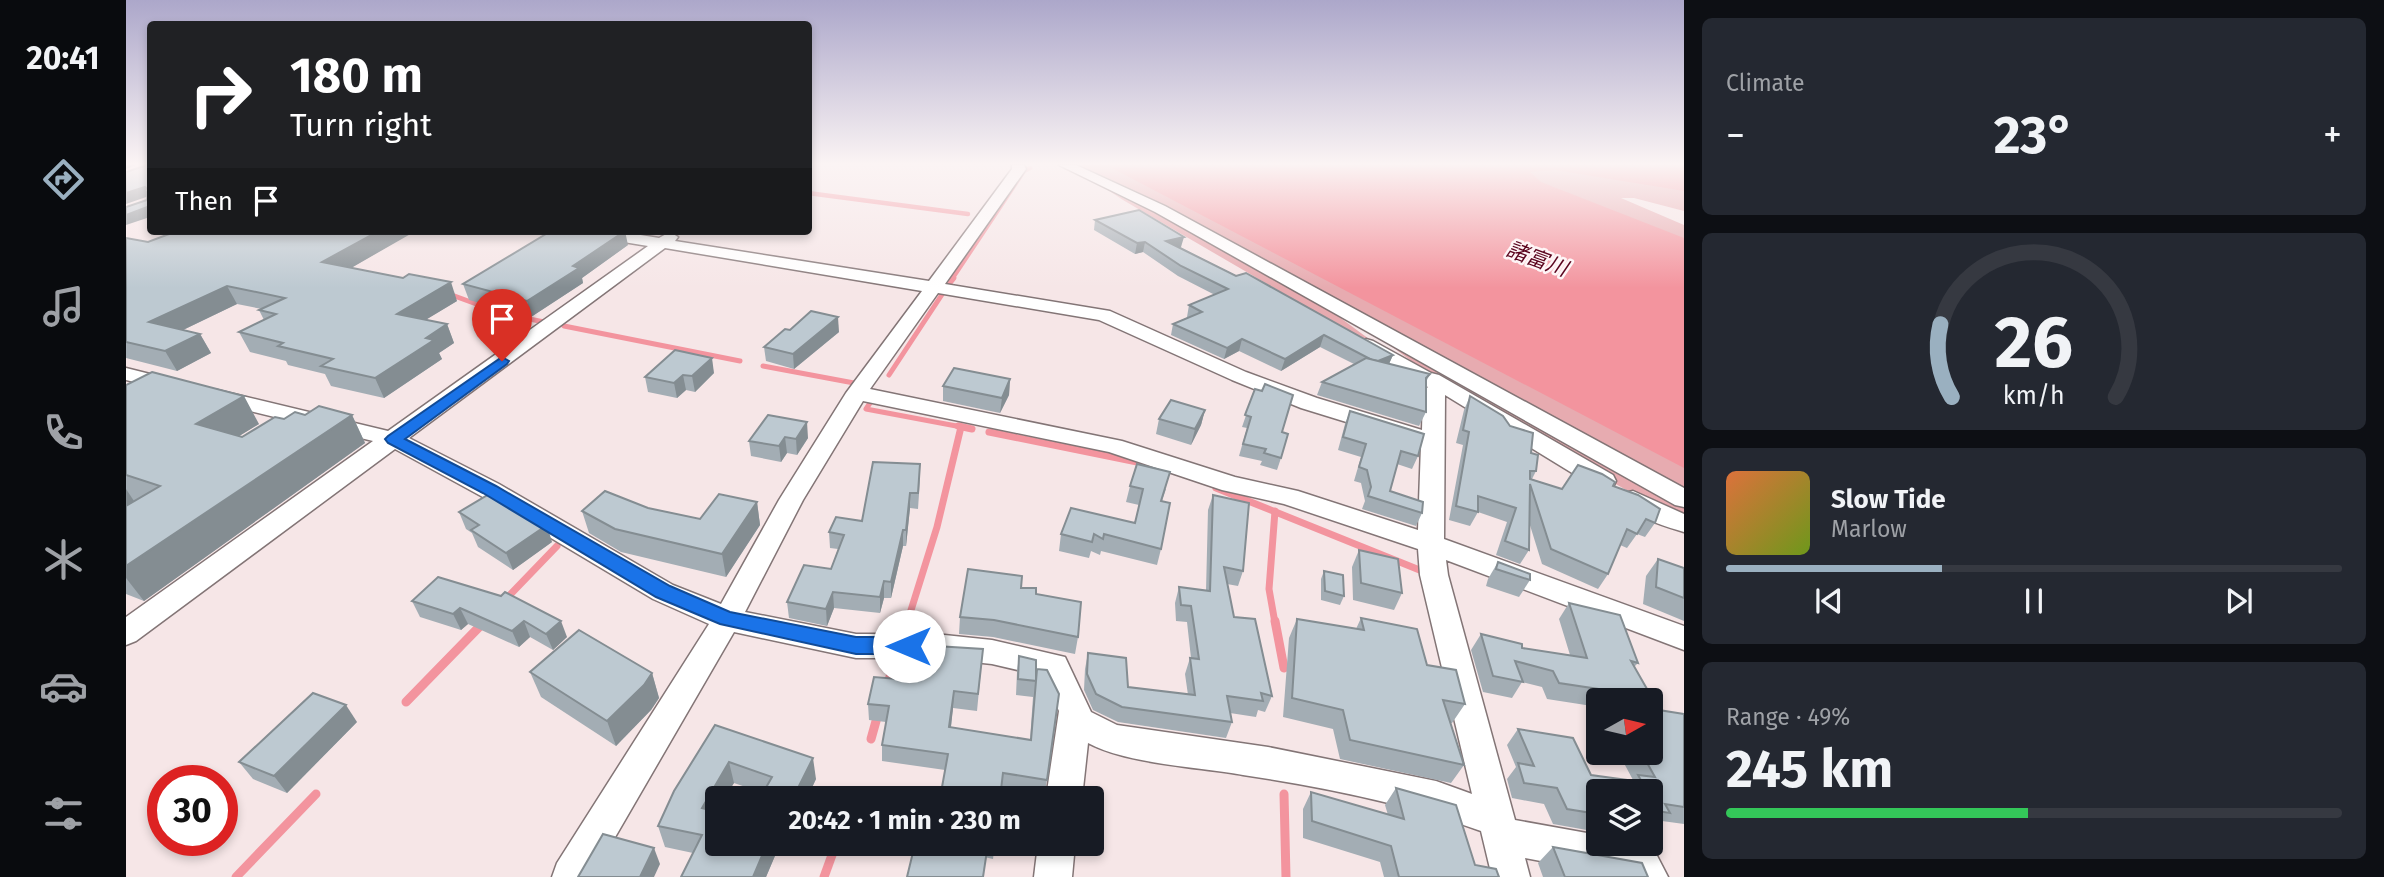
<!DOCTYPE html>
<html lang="en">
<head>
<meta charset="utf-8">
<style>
  body { margin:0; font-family:"Fira Sans","Noto Sans JP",sans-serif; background:#242831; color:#f1f3f6; height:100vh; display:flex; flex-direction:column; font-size:26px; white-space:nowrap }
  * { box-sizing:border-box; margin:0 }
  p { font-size:23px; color:#9ea1a6 }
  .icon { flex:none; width:38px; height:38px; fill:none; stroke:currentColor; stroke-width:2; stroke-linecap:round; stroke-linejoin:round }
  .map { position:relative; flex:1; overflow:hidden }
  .drawer { display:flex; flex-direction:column; gap:18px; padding:18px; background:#0d0f14; width:700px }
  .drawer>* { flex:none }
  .hud { position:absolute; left:21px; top:21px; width:665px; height:214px; border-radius:7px; box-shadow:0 4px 10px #0003; background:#202124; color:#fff; overflow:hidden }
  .needle { width:46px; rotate:82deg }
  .fabs { position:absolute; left:1460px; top:688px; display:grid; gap:14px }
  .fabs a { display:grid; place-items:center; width:77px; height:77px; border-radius:7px; background:#171b24; box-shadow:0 4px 10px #0003; font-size:35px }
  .speed { position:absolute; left:21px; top:765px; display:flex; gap:14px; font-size:35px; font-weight:700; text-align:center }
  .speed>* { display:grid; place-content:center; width:91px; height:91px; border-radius:50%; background:#171b24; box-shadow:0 4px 10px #0003; line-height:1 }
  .speed .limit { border:10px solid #d22; background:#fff; color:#111 }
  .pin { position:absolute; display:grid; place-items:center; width:60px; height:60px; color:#fff; margin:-72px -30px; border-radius:50% 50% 50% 0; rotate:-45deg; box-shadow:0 0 7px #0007 }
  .pin .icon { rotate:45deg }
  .me { position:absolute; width:77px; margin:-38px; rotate:270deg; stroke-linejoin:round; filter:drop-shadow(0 0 5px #0008) }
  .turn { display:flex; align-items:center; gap:24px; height:147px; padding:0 28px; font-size:32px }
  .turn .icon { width:91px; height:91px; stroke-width:2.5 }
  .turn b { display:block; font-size:49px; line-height:60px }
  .then { display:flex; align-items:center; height:66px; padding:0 28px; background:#0003; gap:14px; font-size:26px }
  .big { font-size:52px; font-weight:700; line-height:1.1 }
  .drawer .tile { flex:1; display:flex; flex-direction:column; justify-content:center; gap:10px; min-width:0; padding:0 24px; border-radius:10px; background:#242831 }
  .drawer .dial { align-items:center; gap:0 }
  .dial svg { height:182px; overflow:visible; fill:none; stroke:#363941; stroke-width:7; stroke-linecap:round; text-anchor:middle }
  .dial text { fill:#f1f3f6; stroke:none }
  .song { display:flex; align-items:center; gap:21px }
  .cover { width:84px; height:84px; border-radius:10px; background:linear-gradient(135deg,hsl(20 70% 55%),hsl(80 70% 35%)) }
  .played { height:7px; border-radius:4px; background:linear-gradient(90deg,#9ab0c0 35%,#363941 35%) }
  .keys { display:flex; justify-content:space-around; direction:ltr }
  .heat { display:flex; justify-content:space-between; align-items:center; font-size:38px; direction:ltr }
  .charge { height:10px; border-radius:5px; background:linear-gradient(90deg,#34c759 49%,#363941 0) }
  .trip { position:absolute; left:579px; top:786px; width:399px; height:70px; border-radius:7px; background:#171b24; box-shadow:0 4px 10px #0003; font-weight:700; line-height:70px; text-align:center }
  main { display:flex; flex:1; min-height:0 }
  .dock { display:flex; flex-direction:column; width:126px; justify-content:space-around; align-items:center; background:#090b0e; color:#9ea1a6 }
  .dock .icon { width:49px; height:49px }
  .dock .selected { color:#9ab0c0 }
  .dock b { font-size:32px; color:#f1f3f6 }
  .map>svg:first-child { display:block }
  .green { fill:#e7abb0 }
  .water { fill:#f3949e }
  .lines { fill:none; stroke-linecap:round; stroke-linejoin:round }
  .stream-far3 { stroke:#f3949e; stroke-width:4.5 }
  .stream-far2 { stroke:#f3949e; stroke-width:5 }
  .stream-far1 { stroke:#f3949e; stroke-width:7 }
  .stream { stroke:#f3949e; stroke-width:9 }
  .minor-casing { stroke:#837576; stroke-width:3 }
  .minor { fill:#fff; fill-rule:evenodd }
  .wall { fill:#a3adb4 }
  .shaded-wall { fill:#848d92 }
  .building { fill:#bdc9d1; stroke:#848d92; stroke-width:2 }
  .route { fill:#1a73e8; stroke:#114b97; stroke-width:2 }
  .labels { text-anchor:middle; stroke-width:5; stroke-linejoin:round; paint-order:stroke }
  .far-water-label { font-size:21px; font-style:italic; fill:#5a041d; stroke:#fef5f6 }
</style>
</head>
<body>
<main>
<nav class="dock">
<b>20:41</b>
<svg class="icon selected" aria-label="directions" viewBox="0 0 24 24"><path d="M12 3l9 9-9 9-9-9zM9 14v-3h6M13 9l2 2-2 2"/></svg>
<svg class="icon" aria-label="music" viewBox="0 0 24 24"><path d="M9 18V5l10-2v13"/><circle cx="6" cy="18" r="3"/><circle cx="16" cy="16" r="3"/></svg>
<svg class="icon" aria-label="phone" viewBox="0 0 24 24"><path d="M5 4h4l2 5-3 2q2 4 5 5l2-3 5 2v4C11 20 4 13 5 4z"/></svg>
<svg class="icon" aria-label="climate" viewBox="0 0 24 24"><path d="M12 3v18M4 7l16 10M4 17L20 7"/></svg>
<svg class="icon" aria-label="car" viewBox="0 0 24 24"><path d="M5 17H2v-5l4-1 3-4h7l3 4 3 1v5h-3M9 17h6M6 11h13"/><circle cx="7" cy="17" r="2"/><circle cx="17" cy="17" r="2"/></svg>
<svg class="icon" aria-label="filters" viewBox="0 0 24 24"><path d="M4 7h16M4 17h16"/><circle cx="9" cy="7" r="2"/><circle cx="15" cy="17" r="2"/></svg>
</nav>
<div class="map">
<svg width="1558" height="877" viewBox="0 0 1558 877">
  <rect width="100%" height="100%" fill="#f6e6e7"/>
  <g class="green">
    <path d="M946,165H989L1558,439V493L1018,196Z"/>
    <path d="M1377,165H1405L1558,188V211L1508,198H1495L1558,225V244L1409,183Z"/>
    <path d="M959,175L1005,197L1197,305L1270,359L997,200Z"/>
    <path d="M1230,320L1558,507V519L1529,507L1303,374Z"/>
  </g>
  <path class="water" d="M980,165H1558V191L1429,170L1404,172L1415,182L1558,238V468Z"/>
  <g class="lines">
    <g class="stream-far3">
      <path d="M682,193L842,214"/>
      <path d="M826,279L898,171L904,168"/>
    </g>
    <g class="stream-far2">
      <path d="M824,283L828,278"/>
      <path d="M323,294L375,313L418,322"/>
      <path d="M438,326L614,361"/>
      <path d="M637,366L728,383"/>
      <path d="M763,375L817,293"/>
      <path d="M744,403L740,409L841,428"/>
    </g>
    <g class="stream-far1">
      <path d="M832,426L846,429"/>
      <path d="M863,432L1021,464"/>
      <path d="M1090,488L1296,571"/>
      <path d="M1149,511L1143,589L1149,623"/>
      <path d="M379,600L431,546"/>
      <path d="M781,623L811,527L835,427"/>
    </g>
    <g class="stream">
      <path d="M1149,621L1158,668"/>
      <path d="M779,630L782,621"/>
      <path d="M762,683L770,658"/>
      <path d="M280,702L357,623"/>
      <path d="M745,739L752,714"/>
      <path d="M1158,794L1160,877"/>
      <path d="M110,877L190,794"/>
      <path d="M698,877L710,844"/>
    </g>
    <g class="minor-casing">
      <g id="minor">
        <path d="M886,165H898L900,169L819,284L984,311L1120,372L1191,398L1296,430L1297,392L1302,387L1233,349L1230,345L1240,339L1247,341L1305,373L1313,375L1487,475L1490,481L1487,487L1478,489L1469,487L1319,395L1318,539L1558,626V650L1320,560L1322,575L1389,820L1472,835V844H1517L1527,848L1542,877H1499L1399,858L1404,877H1366L1355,831C1279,803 1197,787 1117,775C1072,767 1001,764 962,743L956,798H920L933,711L917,676L866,664L809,658H730L608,632L466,877H426L431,863L583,624L527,599L355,496L269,449L10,641L0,645V617L247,441L83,401L80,396L83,391L91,390L262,431L522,246L461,236L453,231H490L533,238L544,232L552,237L549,241L803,281L886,169ZM539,248L796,291L720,393L653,500L595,604L547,585L373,484L283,438ZM812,293L973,320L1106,380L1175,408L1295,445L1292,530L1172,491L1109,477L996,441L744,389ZM737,401L983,452L1096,490L1158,504L1292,549L1294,575L1346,794L1310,781L1142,747L991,725L965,712L939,657L866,640L809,634H730L619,612L677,500Z"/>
        <path d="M933,165H950L1039,206L1558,488V507L1549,505L1029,212Z"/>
        <path d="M0,368L52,381L55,385L52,389L45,391L0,380Z"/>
        <path d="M1507,491L1558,514V532C1538,526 1506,517 1495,499L1498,493Z"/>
        <path d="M912,844H949L946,877H908Z"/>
      </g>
    </g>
    <use href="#minor" class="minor"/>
  </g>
  <g class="wall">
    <path d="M969,220L1055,247H1054L1267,355L1263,364L1304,374L1300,382V412L1293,426L1191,395L1196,382L1228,364L1194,347L1155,371L1113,351L1098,359L1045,335L1047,324L1062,317H1061L1063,305L1089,295L1052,276L1017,252L1009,254L968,230Z"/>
    <path d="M51,231H288L225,268L331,301L299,320L321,324L328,343L313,353L316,359L258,398L205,386L199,374L162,365L160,361L124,352L113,332L138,320L133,310L136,309L111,304L57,330L74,334L85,353L51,371L0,358V238L22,242Z"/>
    <path d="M506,231H542L533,235Z"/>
    <path d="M502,245L456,278L457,283L405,317L343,300L337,284Z"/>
    <path d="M664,330L713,332L668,369L640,361L638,347Z"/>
    <path d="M588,373L569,392L560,390L551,398L522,392L519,377Z"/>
    <path d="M884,379L883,395L874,413L817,401V386Z"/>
    <path d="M0,385L133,424L113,436L116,437L158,419L179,415H226L239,443L18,601L0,594V507L9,501L0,506Z"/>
    <path d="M1129,389L1156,432L1155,458L1151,470L1134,465L1136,461L1113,456L1121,428L1116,427Z"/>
    <path d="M1344,396L1384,426L1405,453L1410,471L1406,479L1436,489L1487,486L1529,523L1519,537L1511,534L1501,548L1494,545L1482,574L1472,589L1416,564L1403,522V550L1394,564L1370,555L1381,522L1352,512L1344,526L1323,520L1337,445L1330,443L1338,410Z"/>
    <path d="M1079,410L1075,425L1065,445L1030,434L1033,419Z"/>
    <path d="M1224,411L1292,456L1286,469L1271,464L1264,491L1296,513L1290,526L1236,509L1239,501L1235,483L1228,481L1235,457L1212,450L1219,424Z"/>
    <path d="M642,415L682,438L671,455L661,453L655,462L625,456L623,441Z"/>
    <path d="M794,479L792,509L784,508L780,546H777L765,598H758L754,613L708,608L701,626L663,618L661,602L705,569L712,549L704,548L703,532L736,521Z"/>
    <path d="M1004,486L1040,489L1036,501L1035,549L1031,565L975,551L974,555L965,551L963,558L933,551L935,534L1009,523L1013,505L1000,502Z"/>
    <path d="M1087,495L1117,571L1112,586L1101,584L1108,617L1146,696L1139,712L1132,710L1130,717L1104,713L1106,722L1100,738L992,722L967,710L958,690L959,669L962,653L1002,687L1062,695L1059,674L1064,658H1065L1061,622L1050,621L1049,603L1053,587L1080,591L1082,510Z"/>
    <path d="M631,502L634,525L600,577L495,552L463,533L456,511L522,508L574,519Z"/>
    <path d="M333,512L426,542L387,570L352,547L346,533L340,529Z"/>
    <path d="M1233,550L1276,593L1268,610L1227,600L1226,567Z"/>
    <path d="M1532,559L1558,568V566V621L1517,604L1520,576Z"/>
    <path d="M1372,562L1404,580L1393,597L1360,586L1362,579Z"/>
    <path d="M1198,571L1218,596L1214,605L1195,600V579Z"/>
    <path d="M312,577L441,637L427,650L404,637L393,647L342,624L335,630L294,617L286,601Z"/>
    <path d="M895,588L910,594L952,637L949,654L867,637L833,634L834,617Z"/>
    <path d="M1443,603L1512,663L1508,667L1533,710L1558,714V824L1536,821L1529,828H1524V791H1472V832L1427,824L1418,804L1386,798L1381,779L1390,767L1381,745L1392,729L1465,775L1507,781V780L1492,752H1524V700H1472V716L1466,706L1421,699L1416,687L1396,682L1386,698L1357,692L1345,650L1355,634L1396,648L1444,655L1433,619Z"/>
    <path d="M1235,618L1301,665L1339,704L1326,723H1324L1338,765L1325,783L1214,759L1207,729L1157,717L1163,638L1171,619L1230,629Z"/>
    <path d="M857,649L851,711L827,708L825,727L904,740L907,697L890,695L891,672L893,656L910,675L921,780L918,796L875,789L819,770L756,761V745L760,722L743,720L742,704L771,679Z"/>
    <path d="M404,672L526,673L533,698L525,710L490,746L415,697Z"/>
    <path d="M231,722L161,793L127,779L113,762Z"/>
    <path d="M589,725L690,779L681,798H634L637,793L608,783L592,798V844H654L640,877L567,853L539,847L532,826Z"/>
    <path d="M1270,788L1349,865L1373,877H1258L1254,862L1177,838V809L1185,792L1262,815L1259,805Z"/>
    <path d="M807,844H869L867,859L806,845Z"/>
    <path d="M1427,847L1522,877H1417L1412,863Z"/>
  </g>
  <g class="shaded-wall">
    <path d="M0,165H10L0,169Z"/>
    <path d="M19,187L23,196L0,204V193Z"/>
    <path d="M24,206V217L0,225V215Z"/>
    <path d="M253,231L288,232L204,280L196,262Z"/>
    <path d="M499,231L502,245L456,278L457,283L405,317L401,301L447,266Z"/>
    <path d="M532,231H542L533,235Z"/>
    <path d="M1058,237L1055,247L1038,251L1040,241Z"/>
    <path d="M1019,242L1017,252L1009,254L1011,243Z"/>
    <path d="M325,282L331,301L278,333L271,314Z"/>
    <path d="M101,286L111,304L34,341L23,322Z"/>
    <path d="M712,317L713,332L668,369L667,354Z"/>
    <path d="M321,324L328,343L313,353L316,359L258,398L249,378L300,338Z"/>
    <path d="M74,334L85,353L51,371L39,351Z"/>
    <path d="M1198,335L1194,347L1155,371L1159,359Z"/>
    <path d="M1116,339L1113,351L1098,359L1101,348Z"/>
    <path d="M1267,355L1262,366L1250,362Z"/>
    <path d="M586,358L588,373L569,392L566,376Z"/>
    <path d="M557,375L560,390L551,398L548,383Z"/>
    <path d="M884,379L883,395L874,413L876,398Z"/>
    <path d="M118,396L133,424L87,452L70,424Z"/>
    <path d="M1079,410L1075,425L1065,445L1069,429Z"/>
    <path d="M226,415L239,443L18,601L0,578V566Z"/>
    <path d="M681,422L682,438L671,455L670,439Z"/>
    <path d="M659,437L661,453L655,462L653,446Z"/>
    <path d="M0,489L8,501L0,506Z"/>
    <path d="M784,493V508L780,546V530Z"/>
    <path d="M631,502L634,525L600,577L596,554Z"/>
    <path d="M421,525L426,542L387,570L380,553Z"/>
    <path d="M777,530V546L765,598V582Z"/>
    <path d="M758,581V598L754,613V597Z"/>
    <path d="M707,592L708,608L701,626L700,609Z"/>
    <path d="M334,608L342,624L335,630L327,614Z"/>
    <path d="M398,621L404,637L393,647L386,631Z"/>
    <path d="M435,621L441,637L427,650L420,634Z"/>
    <path d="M526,673L533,698L525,710L490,746L481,721Z"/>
    <path d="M828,691L827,708L823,743V727Z"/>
    <path d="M220,705L231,722L161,793L148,776Z"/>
    <path d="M687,758L690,779L681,798H667Z"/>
    <path d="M603,762L608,783L599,798H592V812L576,808Z"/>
    <path d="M641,844H654L640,877H627Z"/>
    <path d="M528,848L534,864L528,877H514Z"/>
  </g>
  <g class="building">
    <path d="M21,165H24V206L0,215V207L21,200L22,190L19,187L0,193V172Z"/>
    <path d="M1013,210L1058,237L1040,241L1110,276L1120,273L1267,355L1252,361L1246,360L1198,335L1159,359L1116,339L1101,348L1047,324L1076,312L1063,305L1102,289L1055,266L1019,242L1011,243L969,220Z"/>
    <path d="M51,231H253L196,262L277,278L283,274L325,282L271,314L321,324L300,338L308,340L249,378L195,366L207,359L152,346L157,343L113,332L150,314L133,310L159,298L101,286L23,322L74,334L39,351L0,342V238L22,242Z"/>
    <path d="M425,231H499L447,266L453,268L401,301L337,284Z"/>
    <path d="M685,311L712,317L667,354L638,347L659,329L664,330Z"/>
    <path d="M549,350L586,358L566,376L557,375L548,383L519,377Z"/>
    <path d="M1240,358L1304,374L1300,378V412L1196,382Z"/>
    <path d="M828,368L884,379L876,398L817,386Z"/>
    <path d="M26,372L118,396L70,424L116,437L149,417L158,419L169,412L179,415L193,406L226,415L0,566V506L34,486L0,475V385Z"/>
    <path d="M1139,384L1167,395L1156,432L1162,434L1155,458L1138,453L1140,449L1117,444L1125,417L1119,415L1129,389L1136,391Z"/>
    <path d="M1344,396L1377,416L1384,426L1407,433L1405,453L1412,455L1410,471H1404V479L1436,489L1452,465L1476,474L1489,482L1487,486L1512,495L1534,509L1529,523L1520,519L1511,534L1501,529L1482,574L1425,549L1404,484L1403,550L1379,541L1390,508L1352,496V512L1330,506L1343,432L1337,430Z"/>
    <path d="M1045,400L1079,410L1069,429L1033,419Z"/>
    <path d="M1224,411L1298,434L1292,456L1275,451L1264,491L1297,502L1296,513L1242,496L1245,487L1241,470L1233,467L1240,444L1217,437Z"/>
    <path d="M642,415L681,422L670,439L659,437L653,446L623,441Z"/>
    <path d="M747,462L794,464L792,493H784L780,530H777L765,582L758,581L754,597L707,592L700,609L661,602L678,565L705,569L718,535L703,532L710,517L736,521Z"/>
    <path d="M1011,464L1044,472L1035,501L1044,503L1035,549L978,534L977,539L968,534L966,542L935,534L945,508L1009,523L1017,489L1004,486Z"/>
    <path d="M479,491L522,508L574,519L593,494L631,502L596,554L489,529L456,511Z"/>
    <path d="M365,493L421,525L380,553L345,530L353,525L333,512Z"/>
    <path d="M1087,495L1123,503L1117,571L1098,567L1108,617L1129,619L1146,696L1135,693L1137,701L1101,696L1106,722L996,707L970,694L961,674L962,653L1000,658L1002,687L1069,695L1064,658L1073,659L1065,606L1055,605L1053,587L1084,591Z"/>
    <path d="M1233,550L1272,559L1276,593L1235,583Z"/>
    <path d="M1532,559L1558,568V598L1530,587Z"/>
    <path d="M1372,562L1404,574V580L1370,569Z"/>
    <path d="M842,569L896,576L895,588H910V594L955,602L952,637L868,620L834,617Z"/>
    <path d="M1198,571L1217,575L1218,596L1199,591Z"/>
    <path d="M312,577L375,596L379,592L435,621L420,634L398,621L386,631L334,608L327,614L286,601Z"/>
    <path d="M1443,603L1494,615L1512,663L1505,661L1533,710L1558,714V807L1539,804L1544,813L1524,810V791H1472V814L1441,809L1431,788L1398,783L1392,763L1408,766L1392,729L1447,738L1465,775L1516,782L1512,775L1529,777L1515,752H1524V700H1485L1479,690L1433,683L1427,671L1389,661L1397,682L1367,676L1355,634L1396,644V648L1461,658Z"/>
    <path d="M1235,618L1291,629L1301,665L1330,670L1339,704L1317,700L1338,765L1224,740L1217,710L1166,698L1171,619L1238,630Z"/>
    <path d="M453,630L526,673L518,685L481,721L404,672Z"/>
    <path d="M778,644L857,649L852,694L828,691L823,727L905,740L910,681L892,679L893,656L910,660V681L911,669L921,670L933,694L921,780L877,773L874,798H814L822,754L756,745L763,706L742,704L748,677L771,679Z"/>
    <path d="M187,693L220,705L148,776L113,762Z"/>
    <path d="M589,725L687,758L667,798H634L646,777L603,762L576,808L592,812V844H641L627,877H555L576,835L532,826L548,791Z"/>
    <path d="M1270,788L1330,805L1349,865L1370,869L1373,877H1273L1265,846L1186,821L1185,792L1278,819Z"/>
    <path d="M477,834L528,848L514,877H452Z"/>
    <path d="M789,844L806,845L807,844H862L857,877H781Z"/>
    <path d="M1427,847L1516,863L1522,877H1439Z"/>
  </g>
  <linearGradient id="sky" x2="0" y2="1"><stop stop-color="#aca7ca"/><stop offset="0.57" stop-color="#fbf4f4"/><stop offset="1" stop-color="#fbf4f4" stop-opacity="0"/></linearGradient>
  <rect width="1558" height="288" fill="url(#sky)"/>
  <path class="route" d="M376,357L383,361L381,364L279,439L370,486L544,586L604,612L730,637H783L790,640L793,646L790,652L783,654H730L594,624L530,597L357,493L262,443L259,439L262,436Z"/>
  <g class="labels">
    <g class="far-water-label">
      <text transform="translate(1411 259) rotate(20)" y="7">諸富川</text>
    </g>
  </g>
</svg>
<div class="fabs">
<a><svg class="needle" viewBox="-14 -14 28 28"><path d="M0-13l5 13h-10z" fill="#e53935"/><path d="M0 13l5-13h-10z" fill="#9ea1a6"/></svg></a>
<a><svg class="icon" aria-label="layers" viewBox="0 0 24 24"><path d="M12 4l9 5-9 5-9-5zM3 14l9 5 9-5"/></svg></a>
</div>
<div class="speed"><div class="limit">30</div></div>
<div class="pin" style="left:376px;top:361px;background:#d93025"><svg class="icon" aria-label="arrive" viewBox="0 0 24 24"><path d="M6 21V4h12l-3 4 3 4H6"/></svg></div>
<svg class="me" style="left:783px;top:646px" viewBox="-20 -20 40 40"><circle r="19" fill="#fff"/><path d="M0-13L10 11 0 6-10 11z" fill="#1a73e8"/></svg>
<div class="trip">20:42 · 1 min · 230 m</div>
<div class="hud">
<div class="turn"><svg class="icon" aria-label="right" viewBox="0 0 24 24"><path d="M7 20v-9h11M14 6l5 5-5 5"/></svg><div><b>180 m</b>Turn right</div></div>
<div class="then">Then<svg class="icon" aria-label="arrive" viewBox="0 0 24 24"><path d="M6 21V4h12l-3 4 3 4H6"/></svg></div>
</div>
</div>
<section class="drawer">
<div class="tile"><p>Climate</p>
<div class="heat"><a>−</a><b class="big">23°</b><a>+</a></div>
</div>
<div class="tile dial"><svg viewBox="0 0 100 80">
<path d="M14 69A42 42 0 1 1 86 69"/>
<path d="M14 69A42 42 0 0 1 9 37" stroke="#9ab0c0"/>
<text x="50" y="56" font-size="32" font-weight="700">26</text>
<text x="50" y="72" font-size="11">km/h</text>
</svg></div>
<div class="tile">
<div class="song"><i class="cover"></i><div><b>Slow Tide</b><p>Marlow</p></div></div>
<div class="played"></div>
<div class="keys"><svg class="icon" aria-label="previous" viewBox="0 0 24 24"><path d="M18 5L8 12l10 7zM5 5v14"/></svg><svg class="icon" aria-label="pause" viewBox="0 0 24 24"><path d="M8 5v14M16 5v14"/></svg><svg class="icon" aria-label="next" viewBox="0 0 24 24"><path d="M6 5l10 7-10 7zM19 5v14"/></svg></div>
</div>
<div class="tile"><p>Range · 49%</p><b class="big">245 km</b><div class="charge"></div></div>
</section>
</main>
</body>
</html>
